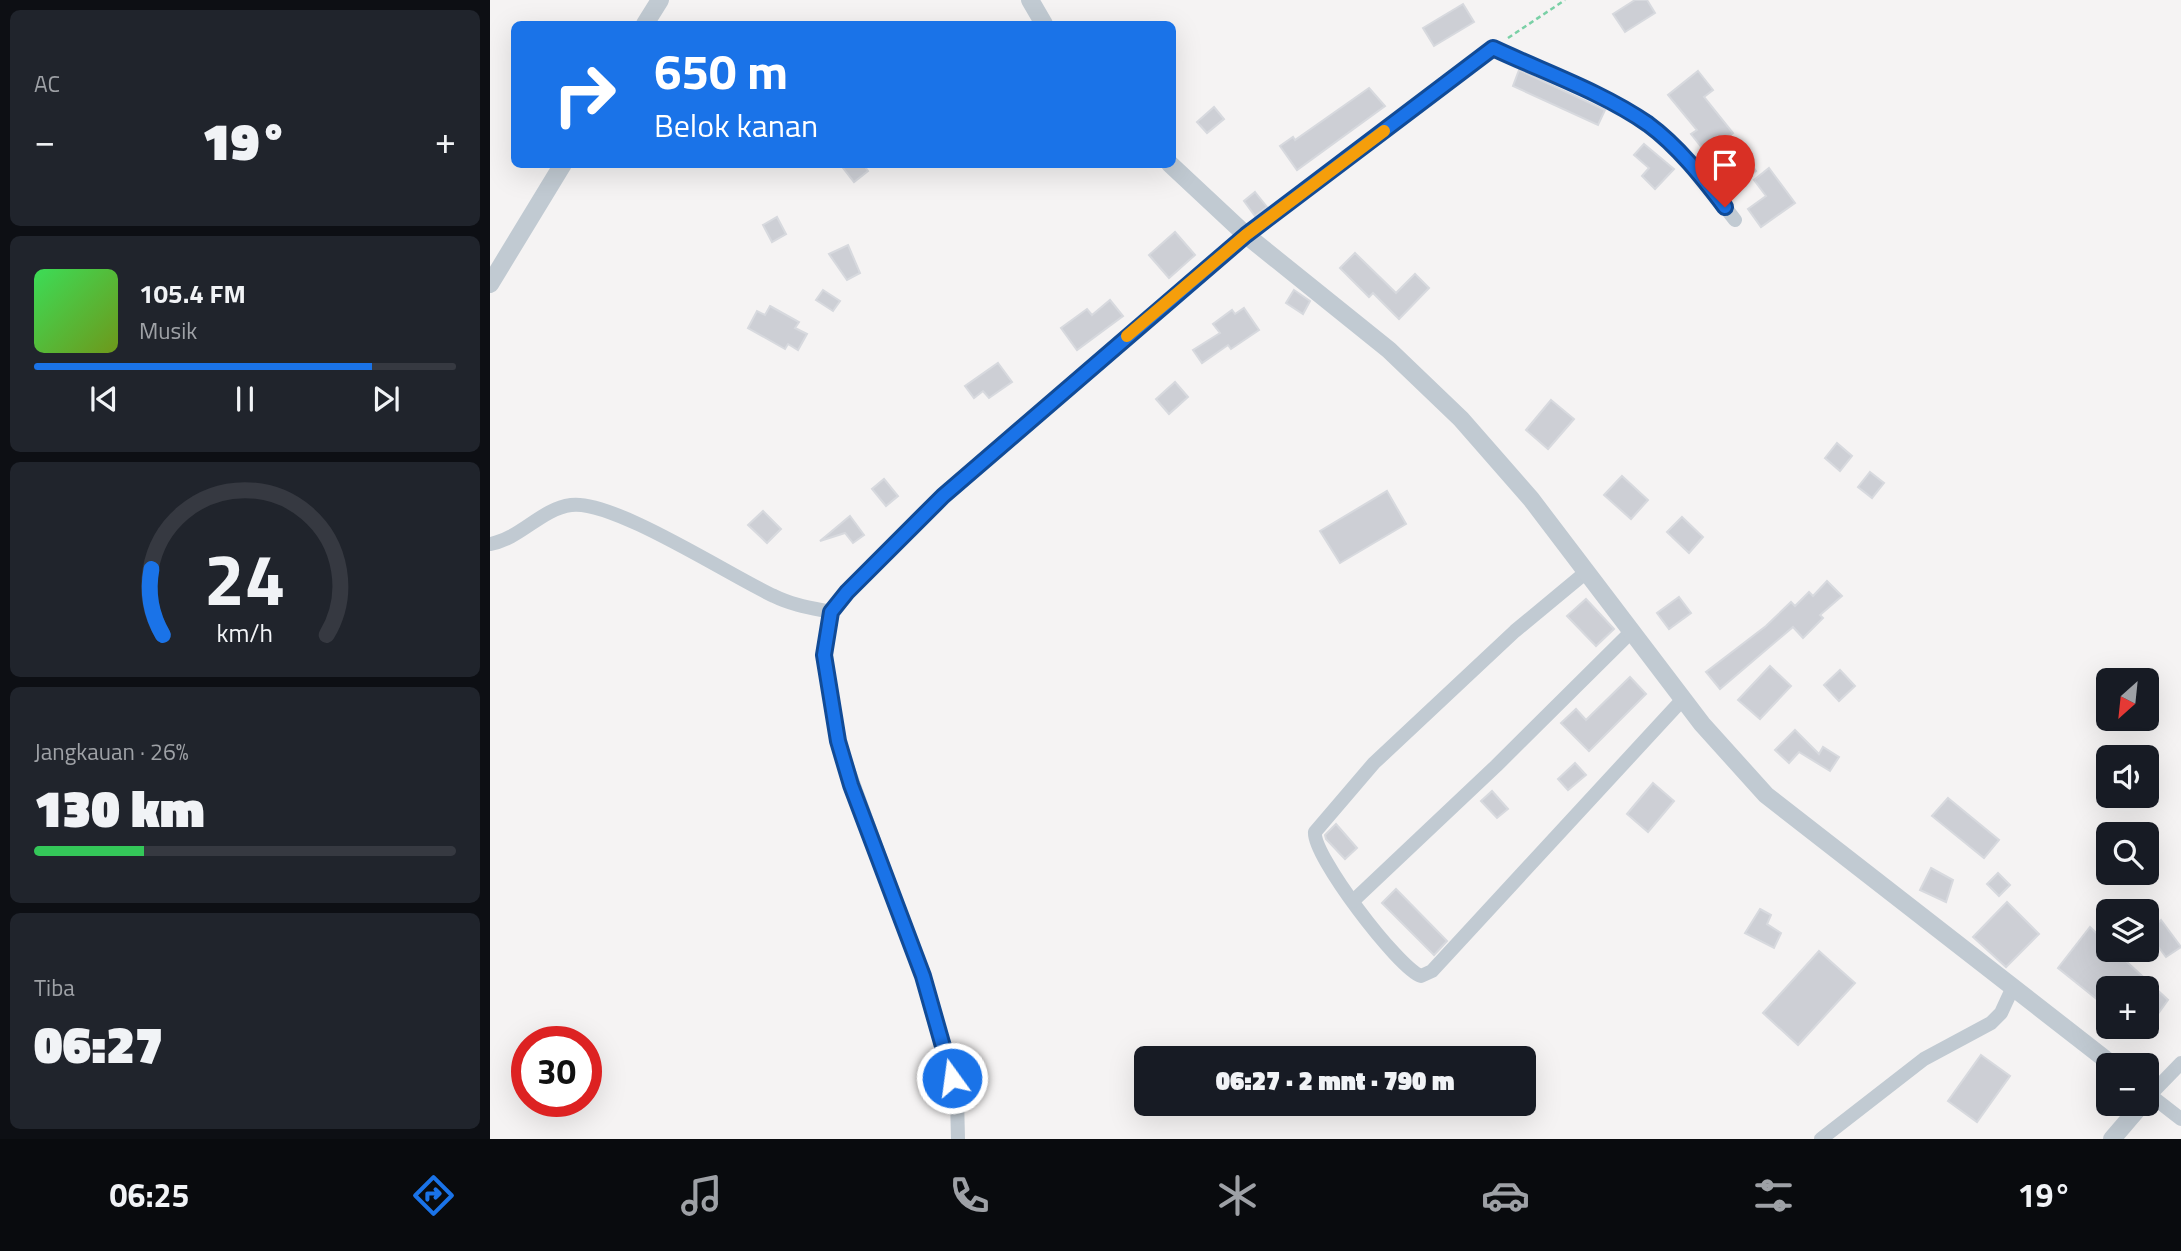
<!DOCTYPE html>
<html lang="id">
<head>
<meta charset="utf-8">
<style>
  body { margin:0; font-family:"Titillium Web",sans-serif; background:#20242c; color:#f1f3f6; height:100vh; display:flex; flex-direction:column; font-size:26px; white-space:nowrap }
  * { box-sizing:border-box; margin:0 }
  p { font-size:23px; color:#9ea1a6 }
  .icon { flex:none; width:38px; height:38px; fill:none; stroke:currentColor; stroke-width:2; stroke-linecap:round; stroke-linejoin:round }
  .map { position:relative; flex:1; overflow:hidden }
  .drawer { display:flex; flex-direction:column; gap:10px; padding:10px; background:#0d0f14; width:490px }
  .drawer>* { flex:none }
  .guide { position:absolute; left:21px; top:21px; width:665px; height:147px; border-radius:10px; box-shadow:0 7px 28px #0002; background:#1a73e8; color:#fff; overflow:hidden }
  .needle { width:46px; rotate:207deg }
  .fabs { position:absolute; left:1606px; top:668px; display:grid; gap:14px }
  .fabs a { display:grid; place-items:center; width:63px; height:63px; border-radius:10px; background:#171b24; box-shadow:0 7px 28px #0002; font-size:35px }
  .speed { position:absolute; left:21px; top:1026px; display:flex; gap:14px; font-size:35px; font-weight:700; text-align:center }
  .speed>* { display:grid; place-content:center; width:91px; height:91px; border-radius:50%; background:#171b24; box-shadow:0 7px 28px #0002; line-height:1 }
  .speed .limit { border:10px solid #d22; background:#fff; color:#111 }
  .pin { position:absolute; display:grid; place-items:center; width:60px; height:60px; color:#fff; margin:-72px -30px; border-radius:50% 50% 50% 0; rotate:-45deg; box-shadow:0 0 7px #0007 }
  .pin .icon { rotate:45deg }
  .me { position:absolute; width:77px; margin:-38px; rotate:346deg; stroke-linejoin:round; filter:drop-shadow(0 0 5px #0008) }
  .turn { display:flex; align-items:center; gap:24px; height:147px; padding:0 28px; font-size:32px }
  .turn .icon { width:91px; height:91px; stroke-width:2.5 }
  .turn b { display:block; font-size:49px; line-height:60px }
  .big { font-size:52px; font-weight:800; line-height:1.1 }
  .drawer .card { flex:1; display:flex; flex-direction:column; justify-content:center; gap:10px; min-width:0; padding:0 24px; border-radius:10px; background:#20242c }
  .drawer .dial { align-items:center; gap:0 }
  .dial svg { height:182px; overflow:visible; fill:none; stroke:#363941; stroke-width:7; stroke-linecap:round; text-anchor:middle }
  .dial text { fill:#f1f3f6; stroke:none }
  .song { display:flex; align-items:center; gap:21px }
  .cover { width:84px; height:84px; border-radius:10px; background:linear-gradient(135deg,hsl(130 70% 55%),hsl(80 70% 35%)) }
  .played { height:7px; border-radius:4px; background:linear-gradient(90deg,#1a73e8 80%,#363941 80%) }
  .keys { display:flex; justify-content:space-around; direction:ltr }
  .heat { display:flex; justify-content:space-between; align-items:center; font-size:38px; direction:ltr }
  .charge { height:10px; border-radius:5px; background:linear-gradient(90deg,#34c759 26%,#363941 0) }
  .trip { position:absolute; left:644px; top:1046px; width:402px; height:70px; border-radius:10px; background:#171b24; box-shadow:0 7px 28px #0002; font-weight:800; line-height:70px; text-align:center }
  .tabs { display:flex; height:112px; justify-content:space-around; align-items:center; background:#090b0e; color:#9ea1a6 }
  .tabs .icon { width:49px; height:49px }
  .tabs .on { color:#1a73e8 }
  .tabs b { font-size:32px; color:#f1f3f6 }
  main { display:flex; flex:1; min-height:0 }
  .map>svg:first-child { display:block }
  .building { fill:#cdcfd5; stroke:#d7d9de; stroke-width:2 }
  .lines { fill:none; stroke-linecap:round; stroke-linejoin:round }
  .path { stroke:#7ad0a6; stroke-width:2.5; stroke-dasharray:5 3.5; stroke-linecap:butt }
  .minor { stroke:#c1cad2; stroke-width:14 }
  .tertiary { stroke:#c1cad2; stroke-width:18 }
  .route-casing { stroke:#114b97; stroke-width:18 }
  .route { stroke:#1a73e8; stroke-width:12 }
  .slow { stroke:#f59e0b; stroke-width:12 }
</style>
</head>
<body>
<main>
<section class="drawer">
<div class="card"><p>AC</p>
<div class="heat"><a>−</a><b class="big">19°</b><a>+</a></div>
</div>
<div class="card">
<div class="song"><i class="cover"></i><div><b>105.4 FM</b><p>Musik</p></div></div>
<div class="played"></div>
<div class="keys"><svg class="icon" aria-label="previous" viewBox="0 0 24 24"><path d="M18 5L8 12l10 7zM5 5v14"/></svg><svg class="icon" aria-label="pause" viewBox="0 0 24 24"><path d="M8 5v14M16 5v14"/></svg><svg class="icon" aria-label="next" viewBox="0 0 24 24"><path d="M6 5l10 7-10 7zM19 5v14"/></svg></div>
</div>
<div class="card dial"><svg viewBox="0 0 100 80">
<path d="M14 69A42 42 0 1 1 86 69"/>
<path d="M14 69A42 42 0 0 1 9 40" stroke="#1a73e8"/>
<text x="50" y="56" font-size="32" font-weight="700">24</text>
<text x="50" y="72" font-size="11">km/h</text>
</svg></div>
<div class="card"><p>Jangkauan · 26%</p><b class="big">130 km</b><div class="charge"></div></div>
<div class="card"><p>Tiba</p><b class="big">06:27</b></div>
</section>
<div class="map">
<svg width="1691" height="1139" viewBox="0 0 1691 1139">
  <rect width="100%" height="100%" fill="#f5f3f3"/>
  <g class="building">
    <path d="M1145,0H1157L1165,13L1135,32L1123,14Z"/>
    <path d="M973,4L984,22L944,46L933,28Z"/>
    <path d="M1029,70L1115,110L1108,125L1023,86Z"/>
    <path d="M1208,71L1223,90L1214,97L1243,133L1217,154L1201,134L1207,130L1178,95Z"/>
    <path d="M879,88L895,106L807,170L790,146L803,137L805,140Z"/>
    <path d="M724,107L734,119L717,133L707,122Z"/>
    <path d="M1154,144L1184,169L1165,189L1152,176L1159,168L1144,155Z"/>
    <path d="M1254,154L1266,171L1245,186L1233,170Z"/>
    <path d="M350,164H373L378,171L364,182Z"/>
    <path d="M1279,168L1305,203L1271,227L1258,209L1276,196L1264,180Z"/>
    <path d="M765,192L777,207L765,216L754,201Z"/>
    <path d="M287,217L296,234L282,242L273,225Z"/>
    <path d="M685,232L705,255L679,278L659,255Z"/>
    <path d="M358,245L370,273L357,280L339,254Z"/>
    <path d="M865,253L906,293L925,274L939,288L909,319L883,293L879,297L850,268Z"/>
    <path d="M333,290L350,301L343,311L326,300Z"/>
    <path d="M804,290L820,301L813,314L796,303Z"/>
    <path d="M620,300L633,316L587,350L571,328L597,309L602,315Z"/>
    <path d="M280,306L309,322L305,328L317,334L308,350L298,344L295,349L258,328L267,311L275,315Z"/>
    <path d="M754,308L769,330L741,349L738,345L712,363L703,350L730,333L723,324L742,310L745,314Z"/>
    <path d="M508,363L522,382L499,398L493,391L484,398L475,386Z"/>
    <path d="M685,382L698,397L679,414L666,399Z"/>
    <path d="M1061,400L1084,419L1058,449L1036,430Z"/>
    <path d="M1347,443L1362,456L1350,471L1335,458Z"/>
    <path d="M1380,472L1394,483L1382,498L1368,487Z"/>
    <path d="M1132,476L1158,500L1141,519L1114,495Z"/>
    <path d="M394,479L408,496L396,506L382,489Z"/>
    <path d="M897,491L916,524L850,563L830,531Z"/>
    <path d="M273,511L291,529L277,543L258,525Z"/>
    <path d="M360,516L374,535L363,543L355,533L330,541Z"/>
    <path d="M1192,517L1213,537L1199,553L1177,532Z"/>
    <path d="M1337,581L1352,596L1330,615L1333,618L1313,638L1303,627L1230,689L1216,672L1276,626L1301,602L1305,606L1319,592L1323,596Z"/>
    <path d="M1189,597L1201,613L1179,629L1167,613Z"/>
    <path d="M1096,599L1124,629L1106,646L1077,616Z"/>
    <path d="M1280,666L1301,686L1270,719L1248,700Z"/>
    <path d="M1350,670L1365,686L1349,701L1334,685Z"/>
    <path d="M1140,677L1156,694L1099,751L1071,723L1086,709L1096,720Z"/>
    <path d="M1305,730L1329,754L1333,747L1349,757L1340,771L1309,752L1299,763L1285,750Z"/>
    <path d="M1085,763L1096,775L1078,790L1068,779Z"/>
    <path d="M1163,783L1184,801L1158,832L1137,814Z"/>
    <path d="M1002,791L1018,809L1007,818L991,801Z"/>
    <path d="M1458,798L1509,840L1494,858L1442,816Z"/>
    <path d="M846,824L867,848L855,859L836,839L835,835Z"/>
    <path d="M1441,868L1463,880L1456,902L1430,890Z"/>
    <path d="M1508,873L1520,885L1509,896L1497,884Z"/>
    <path d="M906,889L957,941L944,955L892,903Z"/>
    <path d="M1517,902L1549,934L1516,967L1483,937Z"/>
    <path d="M1270,909L1281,915L1277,924L1291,933L1284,948L1255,933Z"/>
    <path d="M1671,920L1691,947L1676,957L1657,932Z"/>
    <path d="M1600,927L1619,945V950H1624L1678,1000L1657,1029V989H1619V1009L1568,968Z"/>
    <path d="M1329,951L1365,983L1308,1045L1273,1013Z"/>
    <path d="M1491,1055L1520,1076L1487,1122L1458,1101Z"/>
  </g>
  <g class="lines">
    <path class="path" d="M1018,38L1075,0"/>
    <g class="minor">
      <path d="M0,544C30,539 51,509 81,505C123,499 242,577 284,596C302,605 322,608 341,612"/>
      <path d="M1095,573L1025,631L884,763L825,832C822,855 908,968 931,976L942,971L1193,699"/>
      <path d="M863,901L1006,766L1141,632"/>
      <path d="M1691,1063L1660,1095L1691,1119"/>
      <path d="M468,1139L467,1098L433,976L348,741L334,655L341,612L357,592L453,496L756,235L1003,48C1054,72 1112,92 1158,125C1193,149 1219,187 1245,220"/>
      <path d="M1331,1139L1434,1059L1501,1023L1511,1013L1523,987"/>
    </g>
    <g class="tertiary">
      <path d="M540,0L554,24"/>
      <path d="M155,24L170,0"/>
      <path d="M680,164L756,235L899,350L971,419L1041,499L1212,724L1276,795L1624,1066"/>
      <path d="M0,284L73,164"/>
      <path d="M1622,1139L1652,1104"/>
    </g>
  </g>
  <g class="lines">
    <g class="route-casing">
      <path id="route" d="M462,1078L433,976L361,785L348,741L334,655L341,612L357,592L453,496L756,235L1003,48C1054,72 1112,92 1158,124C1188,146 1213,178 1235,207"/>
    </g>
    <use href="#route" class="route"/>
    <path class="slow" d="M637,336L756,235L894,131"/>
  </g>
</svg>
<div class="fabs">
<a><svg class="needle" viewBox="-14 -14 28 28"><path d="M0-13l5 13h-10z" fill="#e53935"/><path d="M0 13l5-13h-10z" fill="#9ea1a6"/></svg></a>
<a><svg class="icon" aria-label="sound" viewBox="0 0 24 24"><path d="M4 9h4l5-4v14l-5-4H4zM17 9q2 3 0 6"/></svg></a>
<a><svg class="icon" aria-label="search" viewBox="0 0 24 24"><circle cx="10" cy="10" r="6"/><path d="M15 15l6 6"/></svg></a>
<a><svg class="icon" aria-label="layers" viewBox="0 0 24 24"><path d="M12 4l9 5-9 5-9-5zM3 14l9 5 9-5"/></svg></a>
<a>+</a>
<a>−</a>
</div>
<div class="speed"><div class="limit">30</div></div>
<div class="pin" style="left:1235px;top:207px;background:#d93025"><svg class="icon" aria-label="arrive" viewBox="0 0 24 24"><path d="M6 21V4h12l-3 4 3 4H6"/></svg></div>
<svg class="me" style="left:462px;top:1078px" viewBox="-20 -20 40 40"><circle r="17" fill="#1a73e8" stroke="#fff" stroke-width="3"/><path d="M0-11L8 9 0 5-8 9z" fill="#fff"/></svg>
<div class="trip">06:27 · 2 mnt · 790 m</div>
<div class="guide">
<div class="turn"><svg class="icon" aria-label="right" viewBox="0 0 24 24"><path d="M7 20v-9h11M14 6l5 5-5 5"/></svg><div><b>650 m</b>Belok kanan</div></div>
</div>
</div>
</main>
<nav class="tabs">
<b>06:25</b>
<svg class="icon on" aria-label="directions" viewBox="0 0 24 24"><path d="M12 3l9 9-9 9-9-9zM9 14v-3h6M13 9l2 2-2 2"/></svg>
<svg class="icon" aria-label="music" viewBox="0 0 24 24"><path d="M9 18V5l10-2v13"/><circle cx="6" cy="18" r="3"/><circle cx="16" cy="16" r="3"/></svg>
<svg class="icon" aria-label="phone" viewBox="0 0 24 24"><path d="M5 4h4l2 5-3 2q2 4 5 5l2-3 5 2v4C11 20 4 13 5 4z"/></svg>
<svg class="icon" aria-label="climate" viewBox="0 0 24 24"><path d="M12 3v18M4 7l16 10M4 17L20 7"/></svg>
<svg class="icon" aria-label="car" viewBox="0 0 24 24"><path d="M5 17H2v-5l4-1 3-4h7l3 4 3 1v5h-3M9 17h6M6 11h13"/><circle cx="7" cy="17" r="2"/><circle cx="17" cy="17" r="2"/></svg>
<svg class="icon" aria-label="filters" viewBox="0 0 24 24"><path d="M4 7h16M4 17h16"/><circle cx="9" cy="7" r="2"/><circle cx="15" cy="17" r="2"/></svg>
<b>19°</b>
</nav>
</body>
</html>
